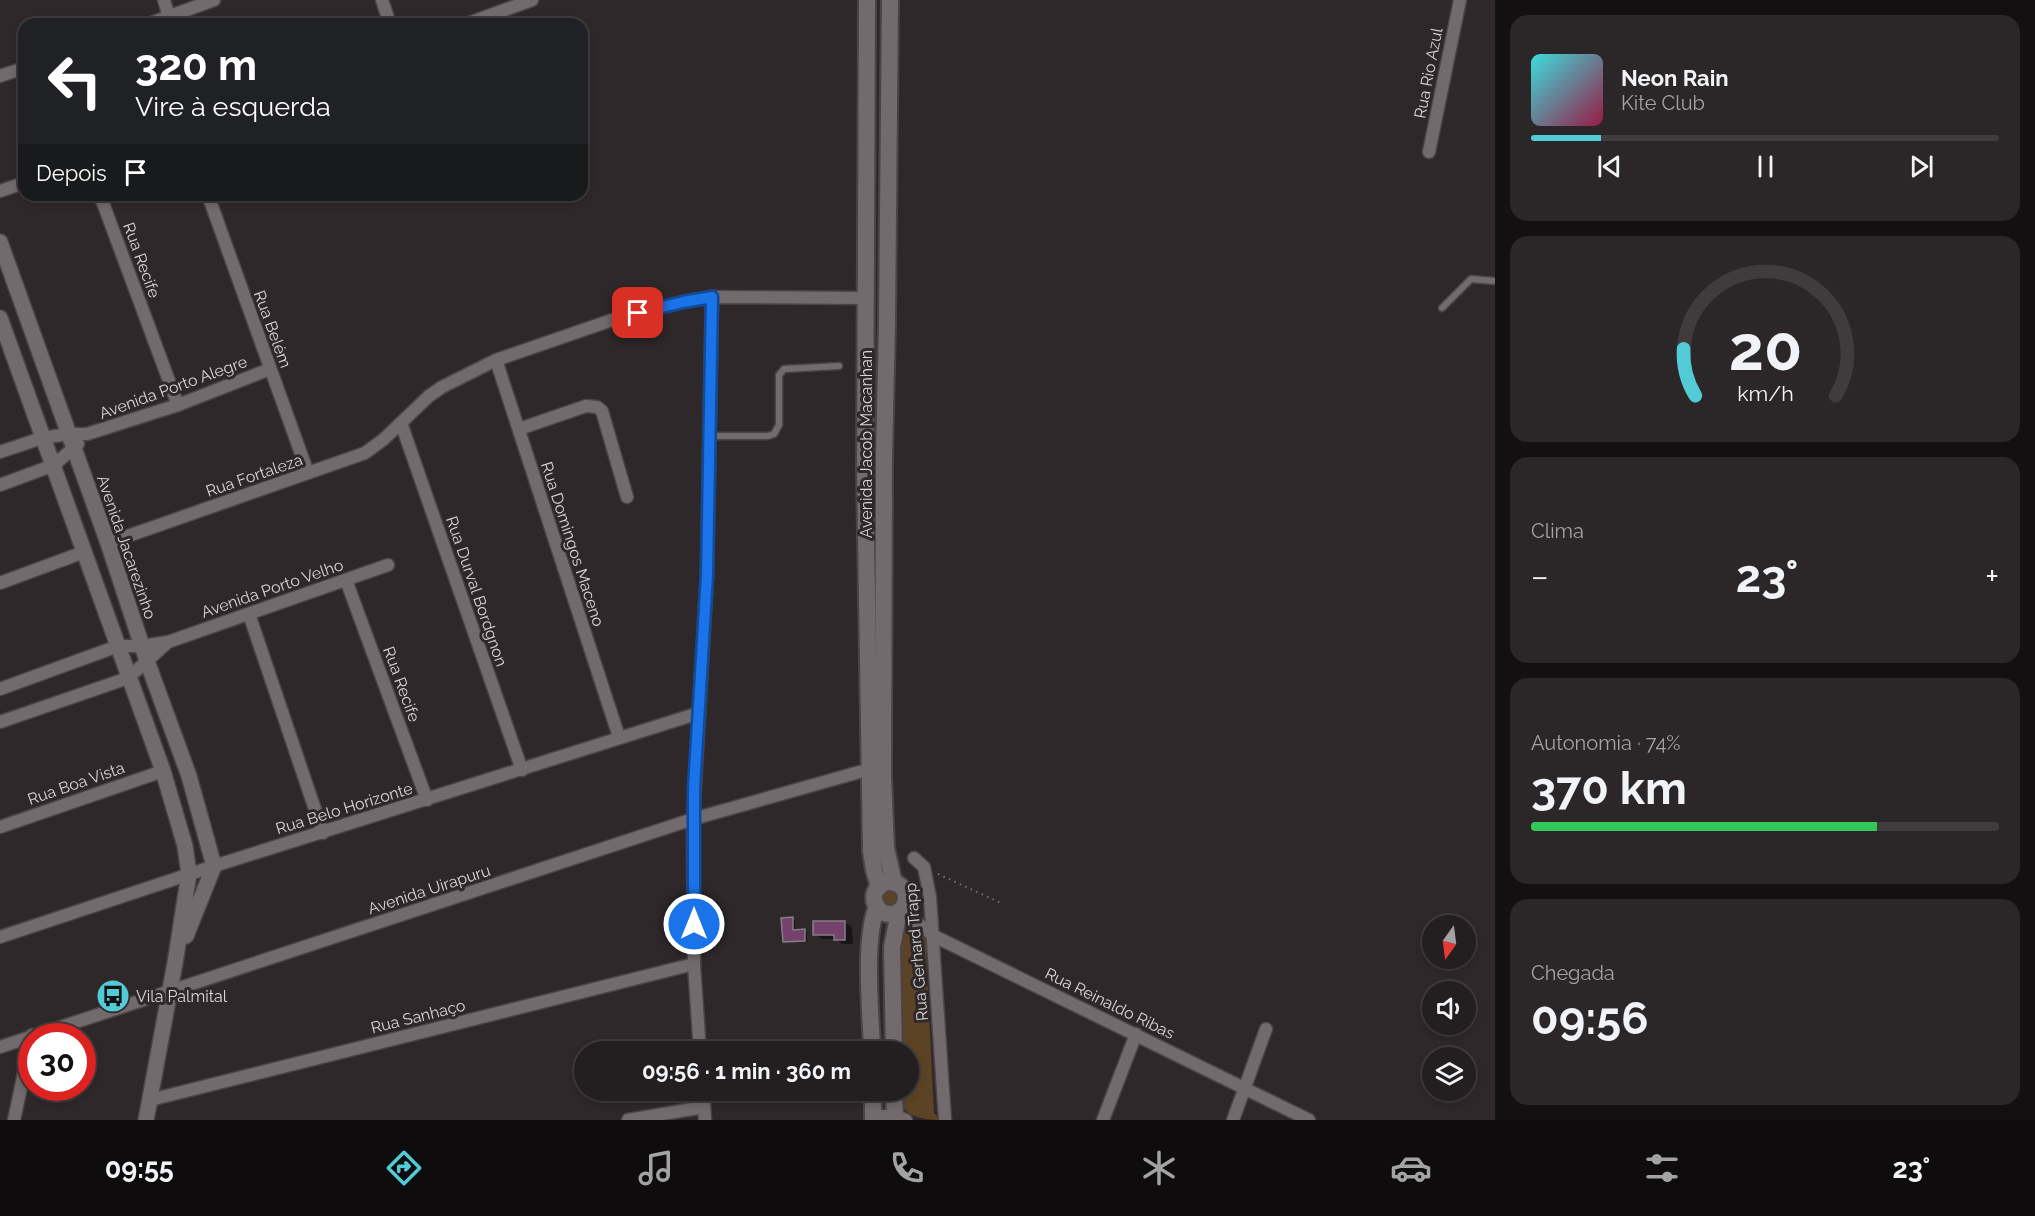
<!DOCTYPE html>
<html lang="pt">
<head>
<meta charset="utf-8">
<style>
  body { margin:0; font-family:Raleway,sans-serif; background:#2b2729; color:#f1f3f6; height:100vh; display:flex; flex-direction:column; font-size:22px; white-space:nowrap }
  * { box-sizing:border-box; margin:0 }
  p { font-size:20px; color:#a3a2a5 }
  .icon { flex:none; width:33px; height:33px; fill:none; stroke:currentColor; stroke-width:2; stroke-linecap:round; stroke-linejoin:round }
  .map { position:relative; flex:1; overflow:hidden }
  .side { display:flex; flex-direction:column; gap:15px; padding:15px; background:#131012; width:540px }
  .side>* { flex:none }
  .top-card { position:absolute; left:18px; top:18px; width:570px; height:183px; border-radius:18px; box-shadow:0 3px 9px #0003,0 0 0 2px #403c3e; background:#202124; color:#fff; overflow:hidden }
  .needle { width:39px; rotate:194deg }
  .buttons { position:absolute; left:1422px; top:915px; display:grid; gap:12px }
  .buttons a { display:grid; place-items:center; width:54px; height:54px; border-radius:50%; background:#231e20; box-shadow:0 3px 9px #0003,0 0 0 2px #403c3e; font-size:30px }
  .speed { position:absolute; left:18px; top:1023px; display:flex; gap:12px; font-size:30px; font-weight:700; text-align:center }
  .speed>* { display:grid; place-content:center; width:78px; height:78px; border-radius:50%; background:#231e20; box-shadow:0 3px 9px #0003,0 0 0 2px #403c3e; line-height:1 }
  .speed .limit { border:9px solid #d22; background:#fff; color:#111 }
  .pin { position:absolute; display:grid; place-items:center; width:51px; height:51px; color:#fff; margin:-26px; border-radius:12px; box-shadow:0 3px 9px #0006 }
  .me { position:absolute; width:66px; margin:-33px; rotate:0deg; stroke-linejoin:round; filter:drop-shadow(0 0 4px #0008) }
  .turn { display:flex; align-items:center; gap:21px; height:126px; padding:0 18px; font-size:27px }
  .turn .icon { width:78px; height:78px; stroke-width:2.5 }
  .turn b { display:block; font-size:42px; line-height:51px }
  .then { display:flex; align-items:center; height:57px; padding:0 18px; background:#0003; gap:12px; font-size:22px }
  .big { font-size:45px; font-weight:700; line-height:1.1 }
  .side .tile { flex:1; display:flex; flex-direction:column; justify-content:center; gap:9px; min-width:0; padding:0 21px; border-radius:18px; background:#2b2729 }
  .side .dial { align-items:center; gap:0 }
  .dial svg { height:156px; overflow:visible; fill:none; stroke:#403c3e; stroke-width:7; stroke-linecap:round; text-anchor:middle }
  .dial text { fill:#f1f3f6; stroke:none }
  .song { display:flex; align-items:center; gap:18px }
  .cover { width:72px; height:72px; border-radius:9px; background:linear-gradient(135deg,hsl(180 70% 55%),hsl(340 70% 35%)) }
  .played { height:6px; border-radius:3px; background:linear-gradient(90deg,#52cbd7 15%,#403c3e 15%) }
  .keys { display:flex; justify-content:space-around; direction:ltr }
  .heat { display:flex; justify-content:space-between; align-items:center; font-size:33px; direction:ltr }
  .charge { height:9px; border-radius:4px; background:linear-gradient(90deg,#34c759 74%,#403c3e 0) }
  .trip { position:absolute; left:574px; top:1041px; width:345px; height:60px; border-radius:30px; background:#231e20; box-shadow:0 3px 9px #0003,0 0 0 2px #403c3e; font-weight:700; line-height:60px; text-align:center }
  .menu { display:flex; height:96px; justify-content:space-around; align-items:center; background:#0e0c0d; color:#a3a2a5 }
  .menu .icon { width:42px; height:42px }
  .menu .active { color:#52cbd7 }
  .menu b { font-size:27px; color:#f1f3f6 }
  main { display:flex; flex:1; min-height:0 }
  .map>svg:first-child { display:block }
  .green { fill:#5c4326 }
  .shadow { fill:#0007 }
  .building { fill:#74426d; stroke:#857f84; stroke-width:1.5 }
  .lines { fill:none; stroke-linecap:round; stroke-linejoin:round }
  .service-casing { stroke:#4a4445; stroke-width:9 }
  .minor-casing { stroke:#4a4445; stroke-width:15 }
  .tertiary-casing { stroke:#4a4445; stroke-width:18 }
  .secondary-casing { stroke:#4a4445; stroke-width:20 }
  .path { stroke:#787274; stroke-width:2; stroke-dasharray:1.5 4.5; stroke-linecap:butt }
  .service { stroke:#726a6c; stroke-width:6 }
  .minor { stroke:#726a6c; stroke-width:12 }
  .tertiary { stroke:#726a6c; stroke-width:15 }
  .secondary { stroke:#726a6c; stroke-width:16 }
  .route-casing { stroke:#114b97; stroke-width:15 }
  .route { stroke:#1a73e8; stroke-width:10 }
  .labels { text-anchor:middle; stroke-width:6; stroke-linejoin:round; paint-order:stroke }
  .street-label { font-size:16px; fill:#dad5d6; stroke:#2f282a }
  .poi-label { font-size:16px; fill:#dad5d6; stroke:#2f282a; text-anchor:start }
</style>
</head>
<body>
<main>
<div class="map">
<svg width="1495" height="1120" viewBox="0 0 1495 1120">
  <rect width="100%" height="100%" fill="#2f282a"/>
  <g class="green">
    <circle cx="891" cy="898" r="13"/>
    <path d="M908,931L927,939L932,948L926,954L934,1113L941,1120C930,1120 906,1118 903,1105C902,1101 902,1095 902,1091L909,1090V1052H901L898,953L902,933Z"/>
  </g>
  <g class="shadow">
    <path d="M793,919L795,920V931L807,932V942L784,941Z"/>
    <path d="M844,922L852,927L853,944H843L835,939H822L814,934Z"/>
  </g>
  <g class="building">
    <path d="M793,917V930L805,929V941L783,942L781,918Z"/>
    <path d="M813,921H845V940H834V935H813Z"/>
  </g>
  <g class="lines">
    <g class="service-casing">
      <g id="service">
        <path d="M1442,308L1471,279L1495,281"/>
        <path d="M710,436H768L774,434L779,425V375L784,369L839,366"/>
      </g>
    </g>
    <g class="minor-casing">
      <g id="minor">
        <path d="M164,0L169,17"/>
        <path d="M382,0L390,24"/>
        <path d="M148,24L214,0"/>
        <path d="M466,24L532,0"/>
        <path d="M0,76L24,68"/>
        <path d="M1429,152L1460,0"/>
        <path d="M0,191L24,183"/>
        <path d="M100,195L178,405"/>
        <path d="M208,195L308,473"/>
        <path d="M496,360L619,737"/>
        <path d="M401,423L522,770"/>
        <path d="M519,429L586,406L597,407L602,411L627,497"/>
        <path d="M0,452L42,438L68,434H87L178,405L270,369"/>
        <path d="M0,485L54,465L78,444"/>
        <path d="M108,543L365,453L384,439L429,396L442,387L496,360L615,319L683,302L712,297L866,298"/>
        <path d="M346,580L427,800"/>
        <path d="M0,583L84,552"/>
        <path d="M249,614L323,833"/>
        <path d="M0,689L118,646H142L168,642L388,565"/>
        <path d="M0,722L128,678L168,642"/>
        <path d="M0,827L163,771"/>
        <path d="M914,858L924,867L930,897L945,1120"/>
        <path d="M901,910L934,936L1309,1120"/>
        <path d="M0,937L214,866L699,713"/>
        <path d="M0,1047L693,819L870,769"/>
        <path d="M700,1052L694,964L693,819L707,575L712,297"/>
        <path d="M703,1090L705,1120"/>
        <path d="M150,1100L694,964"/>
        <path d="M873,1116H895L906,1120"/>
        <path d="M14,1120L32,1035"/>
        <path d="M628,1120L704,1107"/>
        <path d="M1103,1120L1136,1034"/>
        <path d="M1233,1120L1266,1029"/>
      </g>
    </g>
    <g class="tertiary-casing">
      <g id="tertiary">
        <path d="M0,242L108,543L147,661L189,776L214,866L186,936"/>
        <path d="M0,318L163,771L185,846L189,874L175,963L146,1120"/>
      </g>
    </g>
    <g class="secondary-casing">
      <g id="secondary">
        <path d="M867,0L865,471L871,851L874,870L879,887"/>
        <path d="M890,0L887,323L884,458L883,776L886,848L894,883"/>
        <circle cx="890" cy="898" r="16"/>
        <path d="M872,1052C871,1012 863,942 877,906"/>
        <path d="M894,1052L892,947L899,912"/>
        <path d="M873,1090V1120"/>
        <path d="M894,1090L895,1120"/>
      </g>
    </g>
    <path class="path" d="M938,874L1001,903"/>
    <use href="#service" class="service"/>
    <use href="#minor" class="minor"/>
    <use href="#tertiary" class="tertiary"/>
    <use href="#secondary" class="secondary"/>
  </g>
  <g class="lines">
    <g class="route-casing">
      <path id="route" d="M638,313L683,302L712,297L707,575L694,788V924"/>
    </g>
    <use href="#route" class="route"/>
  </g>
  <defs>
    <g id="bus-disc" transform="scale(1.725)"><circle r="9.5" fill="#52cbd7" stroke="#2f282a"/><path d="M-5-6H5V4H4V6H2V4H-2V6H-4V4H-5ZM-3.5-4V0h7V-4ZM-3.5 1.2v1.5H-2V1.2ZM2 1.2v1.5H3.5V1.2Z" fill="#111"/></g>
  </defs>
  <g fill-rule="evenodd">
    <use href="#bus-disc" x="113" y="996"/>
  </g>
  <g class="labels">
    <g class="street-label">
      <text transform="translate(1428 73) rotate(-79)" y="6">Rua Rio Azul</text>
      <text transform="translate(142 260) rotate(70)" y="6">Rua Recife</text>
      <text transform="translate(273 329) rotate(70)" y="6">Rua Belém</text>
      <text transform="translate(173 387) rotate(-20)" y="6">Avenida Porto Alegre</text>
      <text transform="translate(866 444) rotate(-90)" y="6">Avenida Jacob Macanhan</text>
      <text transform="translate(254 475) rotate(-19)" y="6">Rua Fortaleza</text>
      <text transform="translate(573 544) rotate(72)" y="6">Rua Domingos Maceno</text>
      <text transform="translate(127 547) rotate(71)" y="6">Avenida Jacarezinho</text>
      <text transform="translate(272 588) rotate(-19)" y="6">Avenida Porto Velho</text>
      <text transform="translate(477 591) rotate(71)" y="6">Rua Durval Bordgnon</text>
      <text transform="translate(402 684) rotate(70)" y="6">Rua Recife</text>
      <text transform="translate(76 783) rotate(-19)" y="6">Rua Boa Vista</text>
      <text transform="translate(344 808) rotate(-17)" y="6">Rua Belo Horizonte</text>
      <text transform="translate(429 889) rotate(-18)" y="6">Avenida Uirapuru</text>
      <text transform="translate(916 952) rotate(-95)" y="6">Rua Gerhard Trapp</text>
      <text transform="translate(1110 1003) rotate(26)" y="6">Rua Reinaldo Ribas</text>
      <text transform="translate(418 1016) rotate(-14)" y="6">Rua Sanhaço</text>
    </g>
    <g class="poi-label">
      <text x="136" y="1002">Vila Palmital</text>
    </g>
  </g>
</svg>
<div class="buttons">
<a><svg class="needle" viewBox="-14 -14 28 28"><path d="M0-13l5 13h-10z" fill="#e53935"/><path d="M0 13l5-13h-10z" fill="#a3a2a5"/></svg></a>
<a><svg class="icon" aria-label="sound" viewBox="0 0 24 24"><path d="M4 9h4l5-4v14l-5-4H4zM17 9q2 3 0 6"/></svg></a>
<a><svg class="icon" aria-label="layers" viewBox="0 0 24 24"><path d="M12 4l9 5-9 5-9-5zM3 14l9 5 9-5"/></svg></a>
</div>
<div class="speed"><div class="limit">30</div></div>
<div class="pin" style="left:638px;top:313px;background:#d93025"><svg class="icon" aria-label="arrive" viewBox="0 0 24 24"><path d="M6 21V4h12l-3 4 3 4H6"/></svg></div>
<svg class="me" style="left:694px;top:924px" viewBox="-20 -20 40 40"><circle r="17" fill="#1a73e8" stroke="#fff" stroke-width="3"/><path d="M0-11L8 9 0 5-8 9z" fill="#fff"/></svg>
<div class="trip">09:56 · 1 min · 360 m</div>
<div class="top-card">
<div class="turn"><svg class="icon" aria-label="left" viewBox="0 0 24 24"><path d="M17 20v-9H6M10 6l-5 5 5 5"/></svg><div><b>320 m</b>Vire à esquerda</div></div>
<div class="then">Depois<svg class="icon" aria-label="arrive" viewBox="0 0 24 24"><path d="M6 21V4h12l-3 4 3 4H6"/></svg></div>
</div>
</div>
<section class="side">
<div class="tile">
<div class="song"><i class="cover"></i><div><b>Neon Rain</b><p>Kite Club</p></div></div>
<div class="played"></div>
<div class="keys"><svg class="icon" aria-label="previous" viewBox="0 0 24 24"><path d="M18 5L8 12l10 7zM5 5v14"/></svg><svg class="icon" aria-label="pause" viewBox="0 0 24 24"><path d="M8 5v14M16 5v14"/></svg><svg class="icon" aria-label="next" viewBox="0 0 24 24"><path d="M6 5l10 7-10 7zM19 5v14"/></svg></div>
</div>
<div class="tile dial"><svg viewBox="0 0 100 80">
<path d="M14 69A42 42 0 1 1 86 69"/>
<path d="M14 69A42 42 0 0 1 8 45" stroke="#52cbd7"/>
<text x="50" y="56" font-size="32" font-weight="700">20</text>
<text x="50" y="72" font-size="11">km/h</text>
</svg></div>
<div class="tile"><p>Clima</p>
<div class="heat"><a>−</a><b class="big">23°</b><a>+</a></div>
</div>
<div class="tile"><p>Autonomia · 74%</p><b class="big">370 km</b><div class="charge"></div></div>
<div class="tile"><p>Chegada</p><b class="big">09:56</b></div>
</section>
</main>
<nav class="menu">
<b>09:55</b>
<svg class="icon active" aria-label="directions" viewBox="0 0 24 24"><path d="M12 3l9 9-9 9-9-9zM9 14v-3h6M13 9l2 2-2 2"/></svg>
<svg class="icon" aria-label="music" viewBox="0 0 24 24"><path d="M9 18V5l10-2v13"/><circle cx="6" cy="18" r="3"/><circle cx="16" cy="16" r="3"/></svg>
<svg class="icon" aria-label="phone" viewBox="0 0 24 24"><path d="M5 4h4l2 5-3 2q2 4 5 5l2-3 5 2v4C11 20 4 13 5 4z"/></svg>
<svg class="icon" aria-label="climate" viewBox="0 0 24 24"><path d="M12 3v18M4 7l16 10M4 17L20 7"/></svg>
<svg class="icon" aria-label="car" viewBox="0 0 24 24"><path d="M5 17H2v-5l4-1 3-4h7l3 4 3 1v5h-3M9 17h6M6 11h13"/><circle cx="7" cy="17" r="2"/><circle cx="17" cy="17" r="2"/></svg>
<svg class="icon" aria-label="filters" viewBox="0 0 24 24"><path d="M4 7h16M4 17h16"/><circle cx="9" cy="7" r="2"/><circle cx="15" cy="17" r="2"/></svg>
<b>23°</b>
</nav>
</body>
</html>
